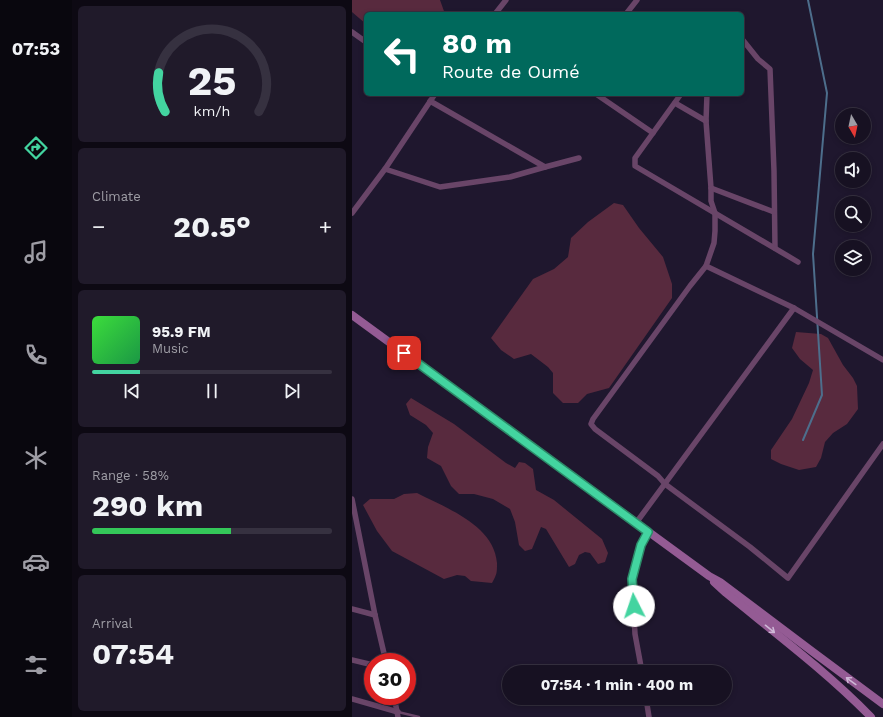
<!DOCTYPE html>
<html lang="en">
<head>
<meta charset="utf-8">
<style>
  body { margin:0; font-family:"Work Sans",sans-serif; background:#201a2a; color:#f1f3f6; height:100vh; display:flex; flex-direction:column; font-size:15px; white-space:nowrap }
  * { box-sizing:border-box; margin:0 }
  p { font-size:13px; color:#9e9da5 }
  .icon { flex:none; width:22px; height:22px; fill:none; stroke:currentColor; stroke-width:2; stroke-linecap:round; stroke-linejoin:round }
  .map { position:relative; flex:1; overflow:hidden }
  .drawer { display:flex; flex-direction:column; gap:6px; padding:6px; background:#0d0913; width:280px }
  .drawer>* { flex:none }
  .hud { position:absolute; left:12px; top:12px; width:380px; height:84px; border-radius:6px; box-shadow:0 2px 6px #0003,0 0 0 1px #363140; background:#00695c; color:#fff; overflow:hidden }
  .needle { width:26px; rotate:171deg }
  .fabs { position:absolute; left:483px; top:108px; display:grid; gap:8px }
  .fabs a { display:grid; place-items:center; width:36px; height:36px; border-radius:50%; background:#171122; box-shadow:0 2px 6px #0003,0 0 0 1px #363140; font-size:20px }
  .speed { position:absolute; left:12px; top:653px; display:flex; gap:8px; font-size:20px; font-weight:700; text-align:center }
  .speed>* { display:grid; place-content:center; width:52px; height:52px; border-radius:50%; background:#171122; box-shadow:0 2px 6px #0003,0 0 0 1px #363140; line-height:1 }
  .speed .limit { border:6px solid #d22; background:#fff; color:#111 }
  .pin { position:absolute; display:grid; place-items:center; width:34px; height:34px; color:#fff; margin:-17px; border-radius:8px; box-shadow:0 2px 6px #0006 }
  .me { position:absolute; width:44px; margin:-22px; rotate:356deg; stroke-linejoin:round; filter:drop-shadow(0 0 3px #0008) }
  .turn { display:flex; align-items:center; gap:14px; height:84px; padding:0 12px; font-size:18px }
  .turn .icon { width:52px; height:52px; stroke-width:2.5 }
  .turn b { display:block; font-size:28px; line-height:34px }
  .big { font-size:30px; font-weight:700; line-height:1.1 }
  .drawer .card { flex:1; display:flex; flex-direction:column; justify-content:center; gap:6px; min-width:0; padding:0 14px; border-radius:6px; background:#201a2a }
  .drawer .dial { align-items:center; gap:0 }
  .dial svg { height:104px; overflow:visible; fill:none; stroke:#363140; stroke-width:7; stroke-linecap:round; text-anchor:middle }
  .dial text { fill:#f1f3f6; stroke:none }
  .song { display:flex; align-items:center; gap:12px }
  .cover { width:48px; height:48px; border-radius:6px; background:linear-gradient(135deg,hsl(120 70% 55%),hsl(140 70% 35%)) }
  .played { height:4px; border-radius:2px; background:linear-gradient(90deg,#43d4a0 20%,#363140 20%) }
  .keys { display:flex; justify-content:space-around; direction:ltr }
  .heat { display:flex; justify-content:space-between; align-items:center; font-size:22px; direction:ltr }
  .charge { height:6px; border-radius:3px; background:linear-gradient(90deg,#34c759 58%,#363140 0) }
  .trip { position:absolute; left:150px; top:665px; width:230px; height:40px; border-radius:20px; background:#171122; box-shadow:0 2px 6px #0003,0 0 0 1px #363140; font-weight:700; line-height:40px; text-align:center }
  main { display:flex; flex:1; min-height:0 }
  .tab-bar { display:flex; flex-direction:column; width:72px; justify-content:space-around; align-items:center; background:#09070e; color:#9e9da5 }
  .tab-bar .icon { width:28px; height:28px }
  .tab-bar .current { color:#43d4a0 }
  .tab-bar b { font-size:18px; color:#f1f3f6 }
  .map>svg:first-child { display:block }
  .green { fill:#582a3e }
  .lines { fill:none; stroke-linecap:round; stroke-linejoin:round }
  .stream { stroke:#4d6e8c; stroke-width:2 }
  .service { stroke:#694568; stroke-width:2.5 }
  .minor { stroke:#694568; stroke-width:5.5 }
  .secondary { stroke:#945b94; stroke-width:8 }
  .oneway { stroke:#ceb7d6 }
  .route-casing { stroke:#2c8a68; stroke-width:10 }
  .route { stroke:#43d4a0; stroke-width:7 }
</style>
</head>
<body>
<main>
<nav class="tab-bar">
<b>07:53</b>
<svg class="icon current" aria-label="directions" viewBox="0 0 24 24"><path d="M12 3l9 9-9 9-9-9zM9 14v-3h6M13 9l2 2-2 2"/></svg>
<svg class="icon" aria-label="music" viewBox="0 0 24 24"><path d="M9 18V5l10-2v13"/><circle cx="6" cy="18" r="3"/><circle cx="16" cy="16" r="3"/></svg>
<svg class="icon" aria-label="phone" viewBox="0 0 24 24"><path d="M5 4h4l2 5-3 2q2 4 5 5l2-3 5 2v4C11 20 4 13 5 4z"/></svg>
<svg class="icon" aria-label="climate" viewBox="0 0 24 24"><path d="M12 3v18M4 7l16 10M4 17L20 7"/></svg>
<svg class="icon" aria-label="car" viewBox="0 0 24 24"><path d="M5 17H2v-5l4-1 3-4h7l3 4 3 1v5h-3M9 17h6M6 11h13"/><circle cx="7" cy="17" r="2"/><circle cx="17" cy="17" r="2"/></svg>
<svg class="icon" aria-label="filters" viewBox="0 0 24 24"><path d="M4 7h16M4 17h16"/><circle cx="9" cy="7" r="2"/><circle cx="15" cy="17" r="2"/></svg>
</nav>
<section class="drawer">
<div class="card dial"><svg viewBox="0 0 100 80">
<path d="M14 69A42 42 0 1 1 86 69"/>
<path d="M14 69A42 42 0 0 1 9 39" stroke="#43d4a0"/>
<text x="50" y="56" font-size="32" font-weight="700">25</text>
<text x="50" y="72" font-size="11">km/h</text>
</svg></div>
<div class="card"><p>Climate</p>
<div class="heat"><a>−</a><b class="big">20.5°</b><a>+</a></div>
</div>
<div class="card">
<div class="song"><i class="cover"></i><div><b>95.9 FM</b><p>Music</p></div></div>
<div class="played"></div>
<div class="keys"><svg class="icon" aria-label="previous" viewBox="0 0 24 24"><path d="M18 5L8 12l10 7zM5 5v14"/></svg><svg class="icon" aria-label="pause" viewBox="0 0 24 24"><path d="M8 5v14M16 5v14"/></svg><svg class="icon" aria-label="next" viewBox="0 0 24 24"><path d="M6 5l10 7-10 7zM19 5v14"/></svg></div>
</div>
<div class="card"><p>Range · 58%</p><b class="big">290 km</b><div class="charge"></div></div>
<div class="card"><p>Arrival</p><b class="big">07:54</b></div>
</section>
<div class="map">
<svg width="531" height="717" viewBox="0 0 531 717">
  <rect width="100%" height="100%" fill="#1f172e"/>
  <g class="green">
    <path d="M0,0H88L93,14H14V24L0,12Z"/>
    <path d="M262,203L271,205L287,228L311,257L320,284V298L257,388L235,394L226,403H211L201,393V373L196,367L179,354L162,359L149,350L139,338L181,279L202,269L216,257L219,238L236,222Z"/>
    <path d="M444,332L469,334L476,338L491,365L501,378L505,386L506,409L495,424L481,433L473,442L469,458L464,467L447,470L429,464L419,459V450L440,419L457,383L461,370L448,359L440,348Z"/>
    <path d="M59,398L102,424L154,463L163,468L167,462L173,463L181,469L184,490L202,500L250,539L256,553L253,562L246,564L238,553L233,552L227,555L223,564L217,567L194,529L189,527L180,549L173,551L167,545L163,522L158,509L141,499L122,494H107L99,486L89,466L75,458L76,447L81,433L74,425L58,415L54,404Z"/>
    <path d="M65,493C94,508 142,525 145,563C145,573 145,574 140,583L119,581L113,576L105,575L92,579L40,551L25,531L11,505L18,499H42L52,494Z"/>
  </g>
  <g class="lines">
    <path class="stream" d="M451,440L470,395L461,254L475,93L456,0"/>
    <path class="service" d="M46,712L67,717"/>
    <g class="minor">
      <path d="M143,14L154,0"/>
      <path d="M274,14L285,0"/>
      <path d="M0,32L14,42"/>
      <path d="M390,39L406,59L418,69L422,171L423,248"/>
      <path d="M244,94L301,133"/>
      <path d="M329,94L283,158V166L446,262"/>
      <path d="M355,94L354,121L359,188V201L363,213V231L362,243L354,266L338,286L241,419L239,424L243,429L306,476L313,484L398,547L436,578L531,444"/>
      <path d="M78,101L193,167"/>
      <path d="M323,103L354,121"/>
      <path d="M33,169L88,187L158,177L193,167L227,158"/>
      <path d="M359,188L422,212"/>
      <path d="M0,213L33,169L83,94"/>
      <path d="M354,266L442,308L531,360"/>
      <path d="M0,499L23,615L34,662"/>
      <path d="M284,523L442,308"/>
      <path d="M0,609L23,615"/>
      <path d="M0,660L21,665"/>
      <path d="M290,672L283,634L280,579L289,545L296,532"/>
      <path d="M42,696L46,717"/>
      <path d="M294,698L297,717"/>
      <path d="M0,699L46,712"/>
    </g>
    <g class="secondary">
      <path d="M0,315L357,576L368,582L461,652L531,704"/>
      <path d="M362,582L374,593C423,633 475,672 519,717"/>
    </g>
  </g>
  <defs><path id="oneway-shaft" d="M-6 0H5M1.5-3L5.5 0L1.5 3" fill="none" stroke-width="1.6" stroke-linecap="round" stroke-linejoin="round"/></defs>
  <g class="oneway">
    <use href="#oneway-shaft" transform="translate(418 629) rotate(39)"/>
    <use href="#oneway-shaft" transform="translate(499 681) rotate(-144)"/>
  </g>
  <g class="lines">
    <g class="route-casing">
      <path id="route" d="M52,353L296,532L289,545L280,579L282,606"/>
    </g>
    <use href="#route" class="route"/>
  </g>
</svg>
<div class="fabs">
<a><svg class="needle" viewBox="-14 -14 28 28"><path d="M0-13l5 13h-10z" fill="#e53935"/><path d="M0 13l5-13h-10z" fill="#9e9da5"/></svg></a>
<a><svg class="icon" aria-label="sound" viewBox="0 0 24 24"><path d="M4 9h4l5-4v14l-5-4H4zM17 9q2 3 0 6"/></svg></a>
<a><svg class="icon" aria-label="search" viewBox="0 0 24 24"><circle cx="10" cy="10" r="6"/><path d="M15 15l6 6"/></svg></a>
<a><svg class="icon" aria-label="layers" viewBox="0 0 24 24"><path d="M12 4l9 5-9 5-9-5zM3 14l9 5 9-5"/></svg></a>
</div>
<div class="speed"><div class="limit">30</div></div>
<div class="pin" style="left:52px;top:353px;background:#d93025"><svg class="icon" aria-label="arrive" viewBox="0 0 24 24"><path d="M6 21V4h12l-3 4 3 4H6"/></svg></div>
<svg class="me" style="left:282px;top:606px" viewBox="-20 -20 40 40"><circle r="19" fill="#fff"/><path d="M0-13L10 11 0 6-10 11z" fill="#43d4a0"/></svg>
<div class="trip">07:54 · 1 min · 400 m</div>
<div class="hud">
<div class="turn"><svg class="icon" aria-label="left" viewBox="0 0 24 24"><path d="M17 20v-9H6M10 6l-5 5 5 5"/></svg><div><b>80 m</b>Route de Oumé</div></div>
</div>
</div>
</main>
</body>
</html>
